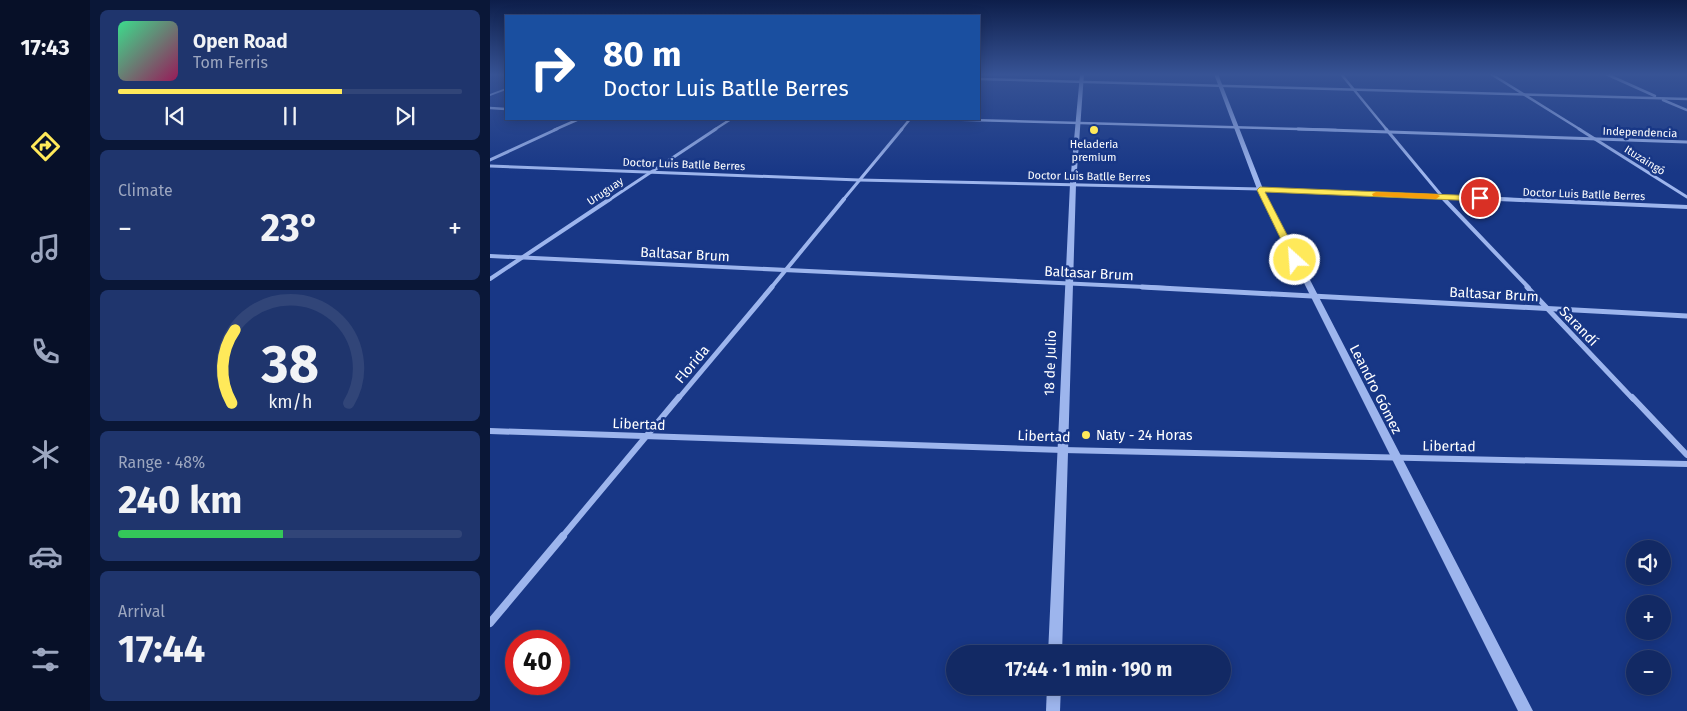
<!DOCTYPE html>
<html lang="en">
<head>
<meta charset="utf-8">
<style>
  body { margin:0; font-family:"Fira Sans",sans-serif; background:#1f356d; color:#f1f3f6; height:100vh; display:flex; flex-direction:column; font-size:19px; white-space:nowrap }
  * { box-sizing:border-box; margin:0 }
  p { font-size:16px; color:#9ca6bf }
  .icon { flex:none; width:28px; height:28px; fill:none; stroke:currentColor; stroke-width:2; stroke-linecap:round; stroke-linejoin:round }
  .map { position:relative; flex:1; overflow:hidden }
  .drawer { display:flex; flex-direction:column; gap:10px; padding:10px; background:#0a1737; width:400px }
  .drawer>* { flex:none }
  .hud { position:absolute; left:15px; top:15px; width:475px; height:105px; border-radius:0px; box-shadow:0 2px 12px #0003,0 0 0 1px #314578; background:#1a4fa0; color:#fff; overflow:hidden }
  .fabs { position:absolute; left:1136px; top:540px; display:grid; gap:10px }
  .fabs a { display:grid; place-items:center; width:45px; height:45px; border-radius:50%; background:#122964; box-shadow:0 2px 12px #0003,0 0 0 1px #314578; font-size:25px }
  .speed { position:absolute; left:15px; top:630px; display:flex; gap:10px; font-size:25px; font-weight:700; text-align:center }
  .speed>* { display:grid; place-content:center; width:65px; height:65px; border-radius:50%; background:#122964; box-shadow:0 2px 12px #0003,0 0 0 1px #314578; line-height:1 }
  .speed .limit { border:8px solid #d22; background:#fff; color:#111 }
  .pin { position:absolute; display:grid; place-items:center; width:42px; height:42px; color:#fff; margin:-21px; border:2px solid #fff; border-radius:50%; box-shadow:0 1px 5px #0007 }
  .me { position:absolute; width:55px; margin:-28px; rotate:334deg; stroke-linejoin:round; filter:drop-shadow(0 0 4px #0008) }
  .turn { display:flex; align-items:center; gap:18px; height:105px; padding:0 15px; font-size:22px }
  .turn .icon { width:65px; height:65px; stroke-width:2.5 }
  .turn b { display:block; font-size:35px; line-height:42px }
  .big { font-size:38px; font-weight:700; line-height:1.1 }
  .drawer .card { flex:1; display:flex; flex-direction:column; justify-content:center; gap:8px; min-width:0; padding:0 18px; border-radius:8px; background:#1f356d }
  .drawer .dial { align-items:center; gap:0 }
  .dial svg { height:130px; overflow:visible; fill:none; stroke:#314578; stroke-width:7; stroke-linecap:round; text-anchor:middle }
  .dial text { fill:#f1f3f6; stroke:none }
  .song { display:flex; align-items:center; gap:15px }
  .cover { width:60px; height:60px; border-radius:8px; background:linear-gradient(135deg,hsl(150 70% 55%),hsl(330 70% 35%)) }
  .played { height:5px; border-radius:2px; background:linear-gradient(90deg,#ffe95a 65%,#314578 65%) }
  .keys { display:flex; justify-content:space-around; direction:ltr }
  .heat { display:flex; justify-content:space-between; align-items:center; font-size:28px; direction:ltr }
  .charge { height:8px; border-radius:4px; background:linear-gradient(90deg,#34c759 48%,#314578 0) }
  .trip { position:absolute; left:456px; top:645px; width:285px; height:50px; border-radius:25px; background:#122964; box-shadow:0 2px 12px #0003,0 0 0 1px #314578; font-weight:700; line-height:50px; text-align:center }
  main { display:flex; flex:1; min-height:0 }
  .dock { display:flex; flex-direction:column; width:90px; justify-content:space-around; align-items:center; background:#071028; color:#9ca6bf }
  .dock .icon { width:35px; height:35px }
  .dock .on { color:#ffe95a }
  .dock b { font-size:22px; color:#f1f3f6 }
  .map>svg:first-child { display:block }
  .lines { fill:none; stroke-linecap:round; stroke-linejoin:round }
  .minor-far5 { stroke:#9db5ed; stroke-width:2.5 }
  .minor-far4 { stroke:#9db5ed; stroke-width:3 }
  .minor-far3 { stroke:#9db5ed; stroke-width:4 }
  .minor-far2 { stroke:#9db5ed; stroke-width:5 }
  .minor-far1 { stroke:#9db5ed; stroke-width:6 }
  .minor { stroke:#9db5ed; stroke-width:8 }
  .tertiary { fill:#9db5ed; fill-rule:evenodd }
  .route { fill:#ffe95a; stroke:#a6973a }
  .slow { fill:#f59e0b }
  .poi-dot { fill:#ffe95a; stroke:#183786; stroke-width:2 }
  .labels { text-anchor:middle; stroke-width:5; stroke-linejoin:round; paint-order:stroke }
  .far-street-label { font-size:11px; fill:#fff; stroke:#183786 }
  .far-poi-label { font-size:11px; fill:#fff; stroke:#183786 }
  .street-label { font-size:14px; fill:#fff; stroke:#183786 }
  .poi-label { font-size:14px; fill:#fff; stroke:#183786; text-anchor:start }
</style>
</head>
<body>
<main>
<nav class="dock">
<b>17:43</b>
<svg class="icon on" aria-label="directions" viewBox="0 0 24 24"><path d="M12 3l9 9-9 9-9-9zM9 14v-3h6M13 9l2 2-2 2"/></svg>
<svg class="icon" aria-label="music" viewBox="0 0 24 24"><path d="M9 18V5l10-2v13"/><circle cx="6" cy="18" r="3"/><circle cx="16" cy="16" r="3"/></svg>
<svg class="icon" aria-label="phone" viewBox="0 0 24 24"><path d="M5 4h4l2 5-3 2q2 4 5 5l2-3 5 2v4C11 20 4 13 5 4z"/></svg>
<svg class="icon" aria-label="climate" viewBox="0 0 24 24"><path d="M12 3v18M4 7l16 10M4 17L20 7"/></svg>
<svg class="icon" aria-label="car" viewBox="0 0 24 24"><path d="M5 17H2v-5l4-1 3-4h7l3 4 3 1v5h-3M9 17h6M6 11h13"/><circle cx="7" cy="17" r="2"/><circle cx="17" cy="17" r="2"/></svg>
<svg class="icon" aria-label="filters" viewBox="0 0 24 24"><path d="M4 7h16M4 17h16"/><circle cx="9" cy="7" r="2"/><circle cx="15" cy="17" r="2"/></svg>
</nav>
<section class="drawer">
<div class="card">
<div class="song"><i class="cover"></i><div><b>Open Road</b><p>Tom Ferris</p></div></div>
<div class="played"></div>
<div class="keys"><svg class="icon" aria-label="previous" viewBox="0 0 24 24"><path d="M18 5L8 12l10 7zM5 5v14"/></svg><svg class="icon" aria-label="pause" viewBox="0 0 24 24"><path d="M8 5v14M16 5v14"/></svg><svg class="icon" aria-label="next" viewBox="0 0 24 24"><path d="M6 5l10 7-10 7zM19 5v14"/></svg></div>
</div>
<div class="card"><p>Climate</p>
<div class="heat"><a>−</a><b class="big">23°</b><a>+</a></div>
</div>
<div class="card dial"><svg viewBox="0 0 100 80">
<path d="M14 69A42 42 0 1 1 86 69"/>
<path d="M14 69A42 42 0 0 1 16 24" stroke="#ffe95a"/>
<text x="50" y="56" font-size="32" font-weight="700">38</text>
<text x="50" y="72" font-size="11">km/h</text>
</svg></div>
<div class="card"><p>Range · 48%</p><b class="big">240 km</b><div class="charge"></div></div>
<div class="card"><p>Arrival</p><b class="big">17:44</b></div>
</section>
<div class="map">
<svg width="1197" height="711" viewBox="0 0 1197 711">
  <rect width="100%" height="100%" fill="#183786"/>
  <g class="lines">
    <g class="minor-far5">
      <path d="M851,74L897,130"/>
      <path d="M1001,74L1091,130"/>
      <path d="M1116,74L1165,96"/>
      <path d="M489,79L1197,99"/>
      <path d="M1173,100L1197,110"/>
      <path d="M0,108L16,109"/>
      <path d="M443,119L846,130"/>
      <path d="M64,130L89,119"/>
      <path d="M224,130L241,119"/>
      <path d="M411,130L420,119"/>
    </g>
    <g class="minor-far4">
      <path d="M808,129L1197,142"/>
      <path d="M896,129L955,200"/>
      <path d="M1089,129L1197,197"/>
      <path d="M0,160L67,129"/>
      <path d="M0,166L369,180L770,189L1038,200"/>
      <path d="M119,200L226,129"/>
      <path d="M353,200L412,129"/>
    </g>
    <g class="minor-far3">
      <path d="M954,199L1039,288"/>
      <path d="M1008,199L1197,207"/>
      <path d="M0,256L676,288"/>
      <path d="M0,279L120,199"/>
      <path d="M281,288L354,199"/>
    </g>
    <g class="minor-far2">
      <path d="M652,287L1197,316"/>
      <path d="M1037,287L1143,399"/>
      <path d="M188,399L282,287"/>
    </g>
    <g class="minor-far1">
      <path d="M1142,397L1197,455"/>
      <path d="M0,431L573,450L1197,464"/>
      <path d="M72,537L189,397"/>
    </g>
    <path class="minor" d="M0,623L73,536"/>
    <g class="tertiary">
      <path d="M590,74H594L586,184L572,654H558L580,184Z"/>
      <path d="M724,74H728L773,189L1043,711H1028L767,189Z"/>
      <path d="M16,88V90L0,96V94Z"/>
      <path d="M557,686H571L570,711H556Z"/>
    </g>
  </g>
  <linearGradient id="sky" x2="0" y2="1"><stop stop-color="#0d1e4a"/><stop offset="0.43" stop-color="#375395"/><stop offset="1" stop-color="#375395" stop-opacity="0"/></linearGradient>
  <rect width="1197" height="173" fill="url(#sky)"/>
  <path class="route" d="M770,187L990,196L994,198L990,201L775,192L810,260L805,263L801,260L767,190Z"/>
  <path class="slow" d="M886,192L946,194L950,196L946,199L883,196L882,194Z"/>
  <g class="poi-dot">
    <circle cx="604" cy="130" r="5"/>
    <circle cx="596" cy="435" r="5"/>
  </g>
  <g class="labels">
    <g class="far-street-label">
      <text transform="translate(1150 132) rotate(2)" y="4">Independencia</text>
      <text transform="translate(1155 160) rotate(32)" y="4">Ituzaingó</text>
      <text transform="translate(194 164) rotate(2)" y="4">Doctor Luis Batlle Berres</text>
      <text transform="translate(599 176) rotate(1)" y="4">Doctor Luis Batlle Berres</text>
      <text transform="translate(115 191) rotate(-34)" y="4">Uruguay</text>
      <text transform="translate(1094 194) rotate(2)" y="4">Doctor Luis Batlle Berres</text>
    </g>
    <g class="far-poi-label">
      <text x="604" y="148">Heladeria<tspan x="604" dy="13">premium</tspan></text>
    </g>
    <g class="street-label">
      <text transform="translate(195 254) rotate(3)" y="5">Baltasar Brum</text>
      <text transform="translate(599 273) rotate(3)" y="5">Baltasar Brum</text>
      <text transform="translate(1004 294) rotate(3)" y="5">Baltasar Brum</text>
      <text transform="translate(1089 326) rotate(46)" y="5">Sarandí</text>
      <text transform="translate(560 363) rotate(-88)" y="5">18 de Julio</text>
      <text transform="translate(202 364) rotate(-50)" y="5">Florida</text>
      <text transform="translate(886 389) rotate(63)" y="5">Leandro Gómez</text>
      <text transform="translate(149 424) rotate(2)" y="5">Libertad</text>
      <text transform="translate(554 436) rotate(2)" y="5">Libertad</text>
      <text transform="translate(959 446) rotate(1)" y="5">Libertad</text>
    </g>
    <g class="poi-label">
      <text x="606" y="440">Naty - 24 Horas</text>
    </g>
  </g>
</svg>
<div class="fabs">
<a><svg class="icon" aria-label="sound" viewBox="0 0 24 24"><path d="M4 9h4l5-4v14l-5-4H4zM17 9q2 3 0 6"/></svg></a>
<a>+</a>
<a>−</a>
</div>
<div class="speed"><div class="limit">40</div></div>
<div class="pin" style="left:990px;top:198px;background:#d93025"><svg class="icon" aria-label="arrive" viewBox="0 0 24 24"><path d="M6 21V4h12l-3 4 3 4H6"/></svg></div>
<svg class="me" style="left:805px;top:260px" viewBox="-20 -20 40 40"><circle r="17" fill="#ffe95a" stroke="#fff" stroke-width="3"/><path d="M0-11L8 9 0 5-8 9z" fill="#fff"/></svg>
<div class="trip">17:44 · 1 min · 190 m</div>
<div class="hud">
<div class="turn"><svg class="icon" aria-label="right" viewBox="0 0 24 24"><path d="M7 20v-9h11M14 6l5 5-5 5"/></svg><div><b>80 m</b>Doctor Luis Batlle Berres</div></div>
</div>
</div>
</main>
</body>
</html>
